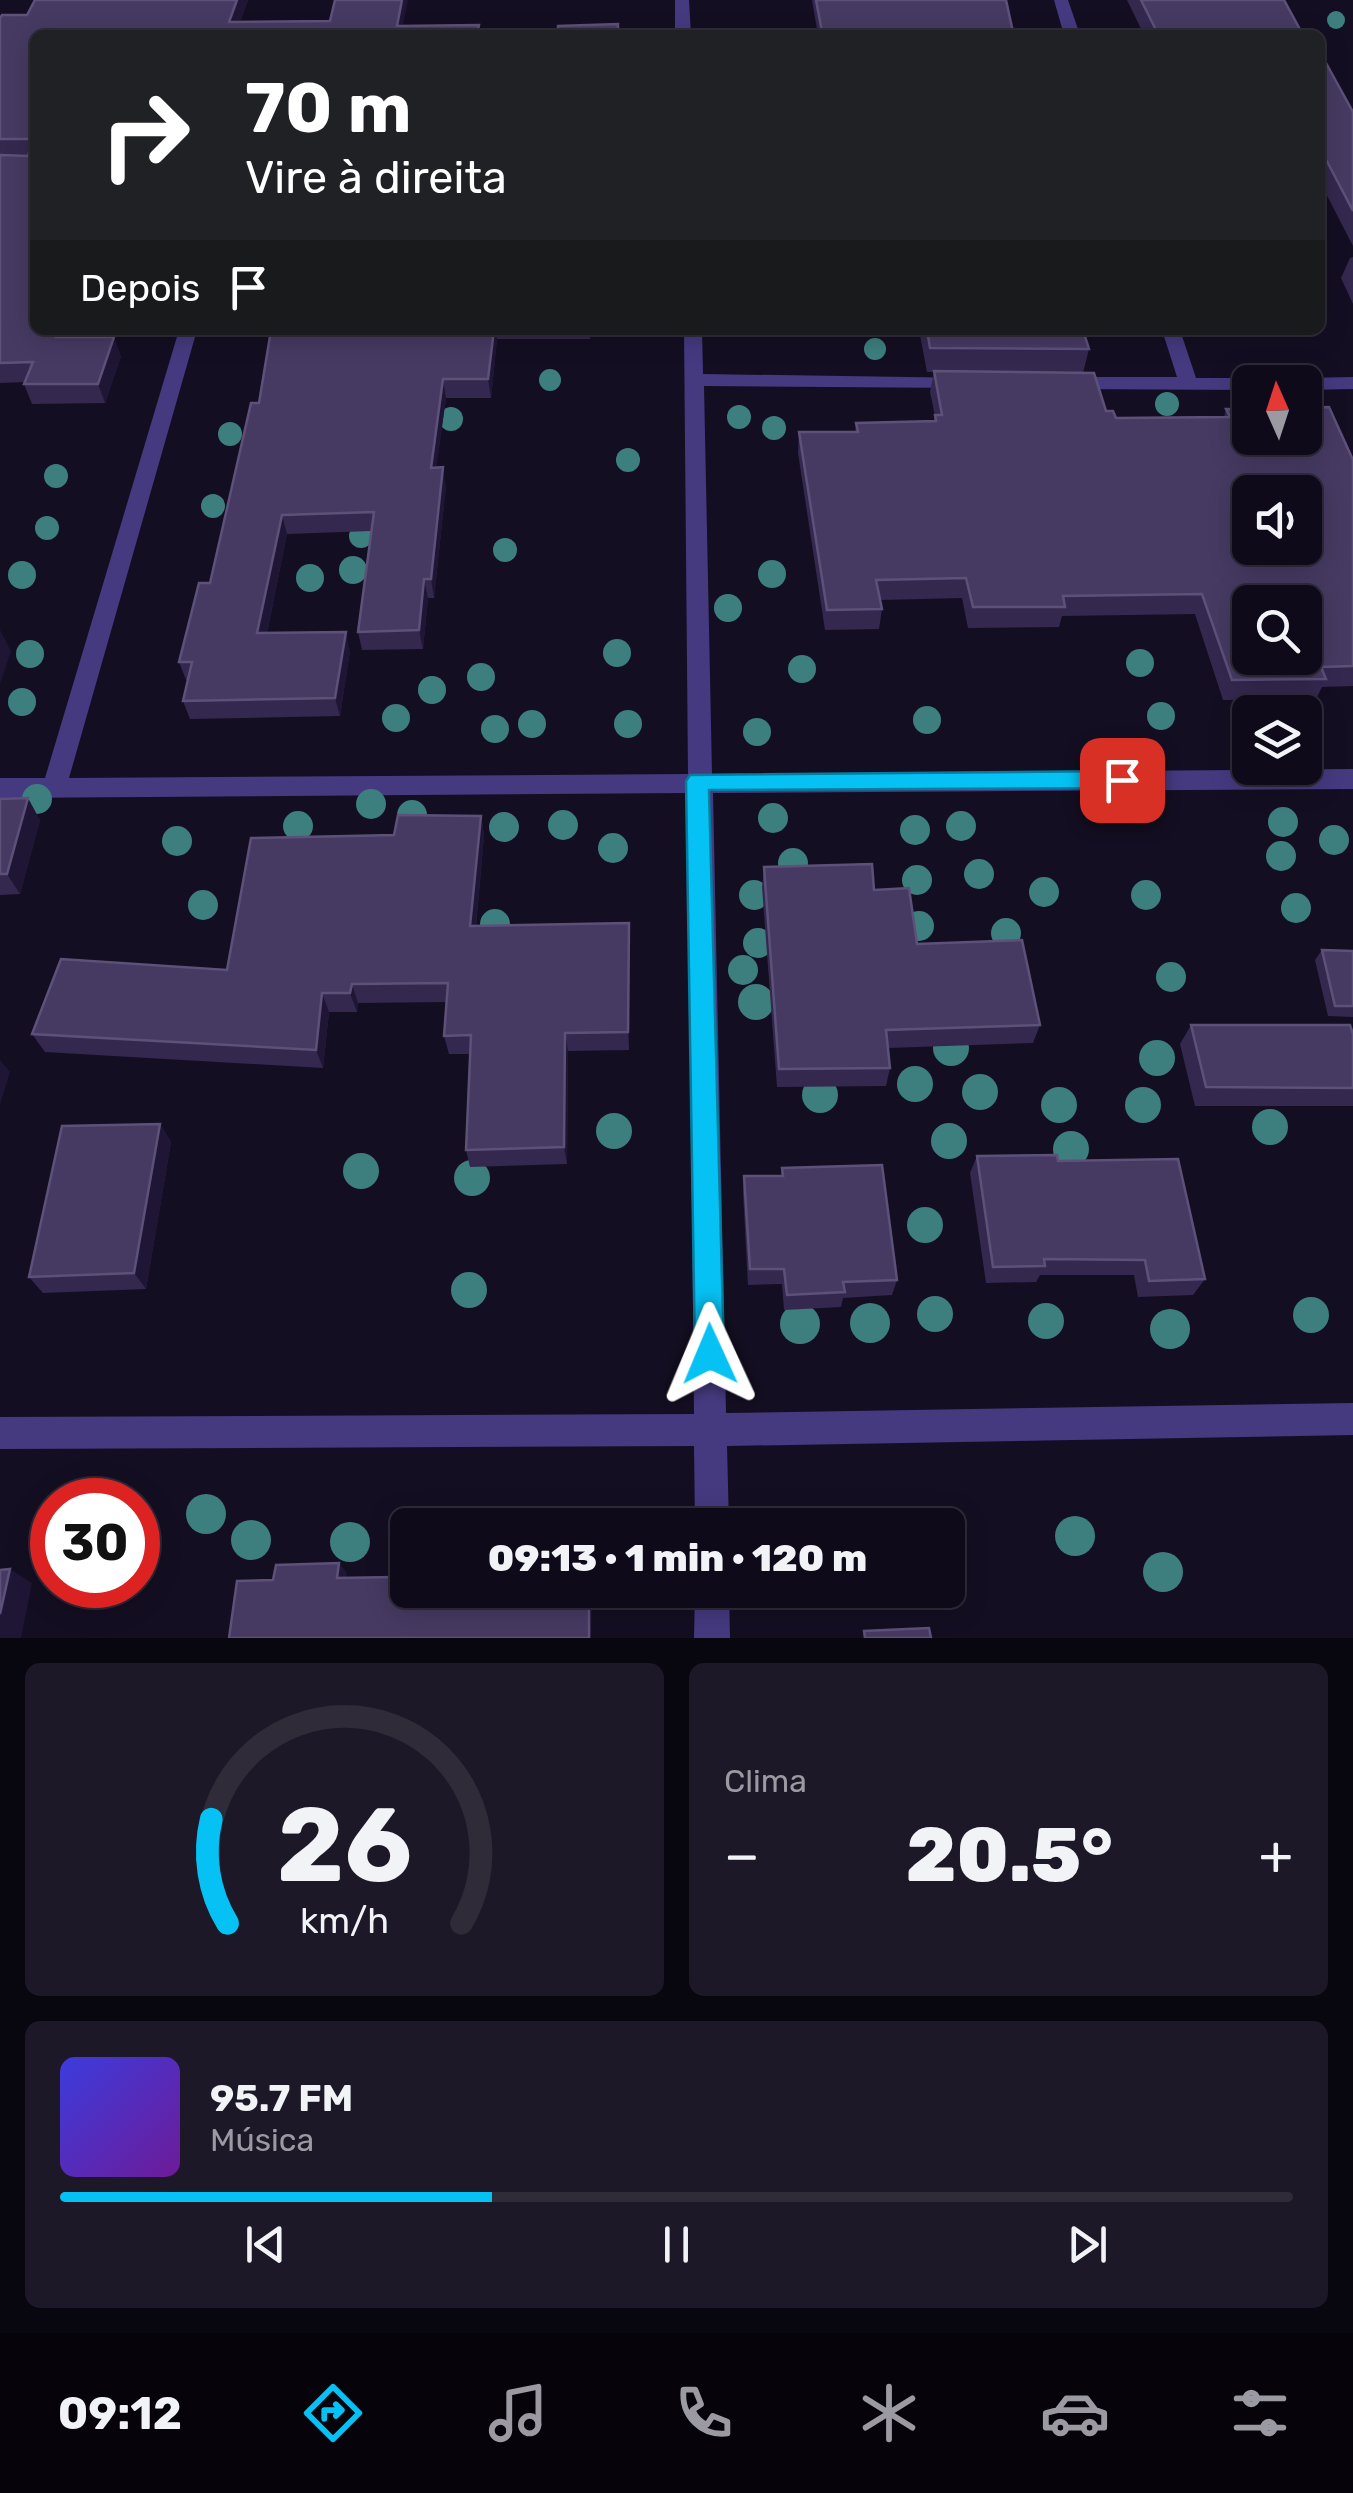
<!DOCTYPE html>
<html lang="pt">
<head>
<meta charset="utf-8">
<style>
  body { margin:0; font-family:Rubik,sans-serif; background:#1d1827; color:#f1f3f6; height:100vh; display:flex; flex-direction:column; font-size:38px; white-space:nowrap }
  * { box-sizing:border-box; margin:0 }
  p { font-size:32px; color:#9b9aa2 }
  .icon { flex:none; width:55px; height:55px; fill:none; stroke:currentColor; stroke-width:2; stroke-linecap:round; stroke-linejoin:round }
  .map { position:relative; height:1638px; overflow:hidden }
  .drawer { display:flex; flex-direction:column; gap:25px; padding:25px; background:#08060e; flex:1 }
  .drawer>* { flex:none }
  .top-card { position:absolute; left:30px; top:30px; width:1295px; height:305px; border-radius:15px; box-shadow:0 5px 25px #0003,0 0 0 2px #2f2b39; background:#202124; color:#fff; overflow:hidden }
  .needle { width:65px; rotate:357deg }
  .buttons { position:absolute; left:1232px; top:365px; display:grid; gap:20px }
  .buttons a { display:grid; place-items:center; width:90px; height:90px; border-radius:15px; background:#0f0a1a; box-shadow:0 5px 25px #0003,0 0 0 2px #2f2b39; font-size:50px }
  .speed { position:absolute; left:30px; top:1478px; display:flex; gap:20px; font-size:50px; font-weight:700; text-align:center }
  .speed>* { display:grid; place-content:center; width:130px; height:130px; border-radius:50%; background:#0f0a1a; box-shadow:0 5px 25px #0003,0 0 0 2px #2f2b39; line-height:1 }
  .speed .limit { border:15px solid #d22; background:#fff; color:#111 }
  .pin { position:absolute; display:grid; place-items:center; width:85px; height:85px; color:#fff; margin:-42px; border-radius:20px; box-shadow:0 5px 15px #0006 }
  .me { position:absolute; width:110px; margin:-55px; rotate:359deg; stroke-linejoin:round; filter:drop-shadow(0 0 8px #0008) }
  .turn { display:flex; align-items:center; gap:35px; height:210px; padding:0 50px; font-size:45px }
  .turn .icon { width:130px; height:130px; stroke-width:2.5 }
  .turn b { display:block; font-size:70px; line-height:85px }
  .then { display:flex; align-items:center; height:95px; padding:0 50px; background:#0003; gap:20px; font-size:38px }
  .big { font-size:75px; font-weight:800; line-height:1.1 }
  .drawer .tile { flex:1; display:flex; flex-direction:column; justify-content:center; gap:15px; min-width:0; padding:0 35px; border-radius:15px; background:#1d1827 }
  .drawer .dial { align-items:center; gap:0 }
  .dial svg { height:260px; overflow:visible; fill:none; stroke:#2f2b39; stroke-width:7; stroke-linecap:round; text-anchor:middle }
  .dial text { fill:#f1f3f6; stroke:none }
  .song { display:flex; align-items:center; gap:30px }
  .cover { width:120px; height:120px; border-radius:15px; background:linear-gradient(135deg,hsl(240 70% 55%),hsl(280 70% 35%)) }
  .played { height:10px; border-radius:5px; background:linear-gradient(90deg,#06c1f4 35%,#2f2b39 35%) }
  .keys { display:flex; justify-content:space-around; direction:ltr }
  .heat { display:flex; justify-content:space-between; align-items:center; font-size:55px; direction:ltr }
  .drawer .tiles { flex:1; display:grid; gap:25px; grid-template-columns:1fr 1fr }
  .tile:last-child { grid-column:span 2 }
  .trip { position:absolute; left:390px; top:1508px; width:575px; height:100px; border-radius:15px; background:#0f0a1a; box-shadow:0 5px 25px #0003,0 0 0 2px #2f2b39; font-weight:800; line-height:100px; text-align:center }
  .tabs { display:flex; height:160px; justify-content:space-around; align-items:center; background:#06040a; color:#9b9aa2 }
  .tabs .icon { width:70px; height:70px }
  .tabs .on { color:#06c1f4 }
  .tabs b { font-size:45px; color:#f1f3f6 }
  .map>svg:first-child { display:block }
  .lines { fill:none; stroke-linecap:round; stroke-linejoin:round }
  .street { fill:#453a80; fill-rule:evenodd }
  .tree { fill:#3d7f7f }
  .wall { fill:#34284f }
  .shaded-wall { fill:#1f1635 }
  .building { fill:#463a62; stroke:#5d517a; stroke-width:2.5; fill-rule:evenodd }
  .route { fill:#06c1f4; stroke:#047d9f; stroke-width:2.5 }
</style>
</head>
<body>
<div class="map">
<svg width="1353" height="1638" viewBox="0 0 1353 1638">
  <rect width="100%" height="100%" fill="#140e22"/>
  <g class="lines">
    <g class="street">
      <path d="M675,0H689L691,35H675Z"/>
      <path d="M1054,0H1068L1080,35H1064Z"/>
      <path d="M179,330H197L69,778L688,774L684,330H702L703,374L973,378L976,382L966,388L704,386L712,774L1353,769V789L713,793L726,1413L1353,1403V1435L727,1446L729,1525H695L694,1446L0,1449V1417L694,1414L688,793L0,798V778H45Z"/>
      <path d="M1162,330H1180L1196,378H1250L1259,382H1250V390L1066,389L1056,383L1066,377H1177Z"/>
      <path d="M1353,377V389L1305,390V382H1296L1305,378Z"/>
      <path d="M695,1590H729L730,1638H694Z"/>
    </g>
  </g>
  <g class="tree">
    <circle cx="1336" cy="20" r="9"/>
    <circle cx="875" cy="349" r="11"/>
    <circle cx="550" cy="380" r="11"/>
    <circle cx="1167" cy="404" r="12"/>
    <circle cx="739" cy="417" r="12"/>
    <circle cx="451" cy="419" r="12"/>
    <circle cx="774" cy="428" r="12"/>
    <circle cx="230" cy="434" r="12"/>
    <circle cx="628" cy="460" r="12"/>
    <circle cx="56" cy="476" r="12"/>
    <circle cx="213" cy="506" r="12"/>
    <circle cx="47" cy="528" r="12"/>
    <circle cx="361" cy="536" r="12"/>
    <circle cx="505" cy="550" r="12"/>
    <circle cx="353" cy="570" r="14"/>
    <circle cx="772" cy="574" r="14"/>
    <circle cx="22" cy="575" r="14"/>
    <circle cx="310" cy="578" r="14"/>
    <circle cx="728" cy="608" r="14"/>
    <circle cx="617" cy="653" r="14"/>
    <circle cx="30" cy="654" r="14"/>
    <circle cx="1140" cy="663" r="14"/>
    <circle cx="802" cy="669" r="14"/>
    <circle cx="481" cy="677" r="14"/>
    <circle cx="432" cy="690" r="14"/>
    <circle cx="22" cy="702" r="14"/>
    <circle cx="1161" cy="716" r="14"/>
    <circle cx="396" cy="718" r="14"/>
    <circle cx="927" cy="720" r="14"/>
    <circle cx="532" cy="724" r="14"/>
    <circle cx="628" cy="724" r="14"/>
    <circle cx="495" cy="729" r="14"/>
    <circle cx="757" cy="732" r="14"/>
    <circle cx="37" cy="799" r="15"/>
    <circle cx="371" cy="804" r="15"/>
    <circle cx="412" cy="815" r="15"/>
    <circle cx="773" cy="818" r="15"/>
    <circle cx="1283" cy="822" r="15"/>
    <circle cx="563" cy="825" r="15"/>
    <circle cx="298" cy="826" r="15"/>
    <circle cx="961" cy="826" r="15"/>
    <circle cx="504" cy="827" r="15"/>
    <circle cx="915" cy="830" r="15"/>
    <circle cx="1334" cy="840" r="15"/>
    <circle cx="177" cy="841" r="15"/>
    <circle cx="613" cy="848" r="15"/>
    <circle cx="1281" cy="856" r="15"/>
    <circle cx="793" cy="863" r="15"/>
    <circle cx="979" cy="874" r="15"/>
    <circle cx="917" cy="880" r="15"/>
    <circle cx="1044" cy="892" r="15"/>
    <circle cx="754" cy="895" r="15"/>
    <circle cx="1146" cy="895" r="15"/>
    <circle cx="203" cy="905" r="15"/>
    <circle cx="1296" cy="908" r="15"/>
    <circle cx="495" cy="924" r="15"/>
    <circle cx="919" cy="926" r="15"/>
    <circle cx="1006" cy="933" r="15"/>
    <circle cx="758" cy="943" r="15"/>
    <circle cx="743" cy="970" r="15"/>
    <circle cx="1171" cy="977" r="15"/>
    <circle cx="756" cy="1002" r="18"/>
    <circle cx="951" cy="1048" r="18"/>
    <circle cx="1157" cy="1058" r="18"/>
    <circle cx="915" cy="1084" r="18"/>
    <circle cx="980" cy="1092" r="18"/>
    <circle cx="820" cy="1095" r="18"/>
    <circle cx="1059" cy="1105" r="18"/>
    <circle cx="1143" cy="1105" r="18"/>
    <circle cx="1270" cy="1127" r="18"/>
    <circle cx="614" cy="1131" r="18"/>
    <circle cx="949" cy="1141" r="18"/>
    <circle cx="1071" cy="1149" r="18"/>
    <circle cx="361" cy="1171" r="18"/>
    <circle cx="472" cy="1178" r="18"/>
    <circle cx="925" cy="1225" r="18"/>
    <circle cx="469" cy="1290" r="18"/>
    <circle cx="935" cy="1314" r="18"/>
    <circle cx="1311" cy="1315" r="18"/>
    <circle cx="870" cy="1323" r="20"/>
    <circle cx="1046" cy="1321" r="18"/>
    <circle cx="800" cy="1324" r="20"/>
    <circle cx="1170" cy="1329" r="20"/>
    <circle cx="206" cy="1514" r="20"/>
    <circle cx="1075" cy="1536" r="20"/>
    <circle cx="251" cy="1540" r="20"/>
    <circle cx="350" cy="1542" r="20"/>
    <circle cx="1163" cy="1572" r="20"/>
  </g>
  <g class="wall">
    <path d="M35,0H248L240,22L403,26L35,35V330H72L70,337L121,356L105,403L32,404L24,384L25,382L0,383V18L27,15Z"/>
    <path d="M812,0H1006L1013,32L1012,35H818Z"/>
    <path d="M1127,0H1284L1303,35H1144Z"/>
    <path d="M1320,52L1353,112V246L1320,182Z"/>
    <path d="M1353,257V304L1341,278L1350,258Z"/>
    <path d="M271,330H590V339H497L491,398H446L436,467L446,486L434,598H428L423,649L362,650L358,632L371,531L287,534L267,633L350,651L340,716L190,719L183,701L188,680H186L179,662L210,583L259,403Z"/>
    <path d="M919,330H1083L1089,349L1083,373L1106,411L1116,418L1224,417L1226,409L1353,460V686L1322,687L1316,699L1223,700L1195,614L1062,616L1059,627L968,628L962,598L880,600L882,609L879,629L825,630L798,453L799,432H855L856,423L934,421L935,416L930,392L934,372H927Z"/>
    <path d="M0,799L40,820L20,894L0,895Z"/>
    <path d="M481,816L484,836L476,926L629,923V1050L568,1051L567,1164L470,1167L466,1150L471,1054H449L444,1036L447,1002L358,1003L357,1012H329L323,1068L45,1052L32,1034L227,970Z"/>
    <path d="M764,867L874,890L917,944L1040,1025L1033,1043L888,1048L890,1068L886,1086L777,1087L762,887Z"/>
    <path d="M1322,950L1353,951V1017L1328,1016L1315,960Z"/>
    <path d="M1191,1025L1353,1034V1106H1195L1180,1044Z"/>
    <path d="M160,1124L171,1142L146,1289L43,1293L29,1277Z"/>
    <path d="M977,1156L1205,1279L1193,1295L1138,1297L1134,1275H1040L1036,1282L986,1283L970,1173Z"/>
    <path d="M782,1168L897,1280L892,1295L843,1298L841,1307L784,1310L782,1284L748,1285L743,1193L744,1176H781Z"/>
  </g>
  <g class="shaded-wall">
    <path d="M237,0H248L235,35L229,22Z"/>
    <path d="M402,0H408L401,35L397,26Z"/>
    <path d="M58,330H72L63,356L56,337Z"/>
    <path d="M494,330H496L497,339L491,398L488,379Z"/>
    <path d="M114,337L121,356L105,403L98,384Z"/>
    <path d="M443,379L446,398L434,486L431,468Z"/>
    <path d="M443,467L446,486L434,598L431,579Z"/>
    <path d="M282,515L287,534L263,652L257,633Z"/>
    <path d="M424,579L428,598L423,649L419,630Z"/>
    <path d="M0,630L11,651L0,684Z"/>
    <path d="M346,632L350,651L340,716L335,698Z"/>
    <path d="M28,798L40,820L20,894L7,874Z"/>
    <path d="M481,816L484,836L474,945L470,926Z"/>
    <path d="M629,923L630,943L629,1050L628,1032Z"/>
    <path d="M352,984L358,1003L357,1012L350,993Z"/>
    <path d="M322,993L329,1012L323,1068L316,1050Z"/>
    <path d="M565,1033L568,1051L567,1164L564,1147Z"/>
    <path d="M0,1060L10,1072L0,1105Z"/>
    <path d="M160,1124L171,1142L146,1289L134,1273Z"/>
    <path d="M339,1563L347,1573L345,1588L337,1578Z"/>
    <path d="M10,1569L32,1583L21,1638H0V1614Z"/>
    <path d="M394,1577L401,1586L400,1601L392,1592Z"/>
    <path d="M589,1590L592,1596L591,1638H589Z"/>
  </g>
  <g class="building">
    <path d="M35,0H237L229,22L330,21L335,0H402L397,26L479,25L477,35H35V330H58L56,337H114L98,384H24L33,362L0,363V155L28,156L32,142L28,139H0V18L2,15H27Z"/>
    <path d="M816,0H1006L1013,32H822Z"/>
    <path d="M1141,0H1284L1303,35H1181L1179,30H1156Z"/>
    <path d="M618,24V35H558V26Z"/>
    <path d="M738,33H795V35H739Z"/>
    <path d="M1320,52L1353,112V211L1320,148Z"/>
    <path d="M271,330H494L488,379H443L431,468L443,467L431,579H424L419,630L358,632L374,512L282,515L257,633L346,632L335,698L183,701L192,662H179L199,583H210L251,403H259Z"/>
    <path d="M927,330H1083L1089,349L930,348Z"/>
    <path d="M934,371L1094,373L1106,411H1113L1116,418L1230,417L1226,409H1250V438H1305V408L1329,407L1353,460V666L1321,667L1326,679L1232,680L1202,594L1063,596L1065,607H973L966,578L876,580L882,609L827,610L799,432H858L856,423L936,421L935,415H942ZM1250,492H1305V548H1250ZM1250,602H1305V658H1250Z"/>
    <path d="M28,798L7,874H0V799Z"/>
    <path d="M398,815L481,816L470,926L629,923L628,1032L565,1033L564,1147L466,1150L471,1035L444,1036L448,983L352,984L350,993H322L316,1050L32,1034L61,959L227,970L251,838L394,835Z"/>
    <path d="M872,864L874,890L909,888L917,944L1022,940L1040,1025L886,1030L890,1068L779,1069L764,867Z"/>
    <path d="M1322,950L1353,951V1006H1335Z"/>
    <path d="M1191,1025H1350L1353,1034V1088L1206,1087Z"/>
    <path d="M160,1124L134,1273L29,1277L62,1126Z"/>
    <path d="M1057,1155L1058,1161L1178,1159L1205,1279L1149,1281L1145,1260L1044,1259L1045,1266L993,1267L977,1156Z"/>
    <path d="M882,1165L897,1280L843,1282L845,1292L787,1295L784,1269H750L744,1176H783L782,1168Z"/>
    <path d="M339,1563L337,1578L394,1577L392,1592L589,1590V1638H229L237,1581L273,1580L276,1565Z"/>
    <path d="M10,1569L0,1614V1570Z"/>
    <path d="M929,1628L931,1638H865L864,1631Z"/>
  </g>
  <path class="route" d="M1122,771L1133,780L1122,788L709,790L724,1354L720,1364L710,1368L699,1364L695,1354L686,781L690,775Z"/>
</svg>
<div class="buttons">
<a><svg class="needle" viewBox="-14 -14 28 28"><path d="M0-13l5 13h-10z" fill="#e53935"/><path d="M0 13l5-13h-10z" fill="#9b9aa2"/></svg></a>
<a><svg class="icon" aria-label="sound" viewBox="0 0 24 24"><path d="M4 9h4l5-4v14l-5-4H4zM17 9q2 3 0 6"/></svg></a>
<a><svg class="icon" aria-label="search" viewBox="0 0 24 24"><circle cx="10" cy="10" r="6"/><path d="M15 15l6 6"/></svg></a>
<a><svg class="icon" aria-label="layers" viewBox="0 0 24 24"><path d="M12 4l9 5-9 5-9-5zM3 14l9 5 9-5"/></svg></a>
</div>
<div class="speed"><div class="limit">30</div></div>
<div class="pin" style="left:1122px;top:780px;background:#d93025"><svg class="icon" aria-label="arrive" viewBox="0 0 24 24"><path d="M6 21V4h12l-3 4 3 4H6"/></svg></div>
<svg class="me" style="left:710px;top:1354px" viewBox="-20 -20 40 40"><path d="M0-17L14 15 0 8-14 15z" fill="#06c1f4" stroke="#fff" stroke-width="4"/></svg>
<div class="trip">09:13 · 1 min · 120 m</div>
<div class="top-card">
<div class="turn"><svg class="icon" aria-label="right" viewBox="0 0 24 24"><path d="M7 20v-9h11M14 6l5 5-5 5"/></svg><div><b>70 m</b>Vire à direita</div></div>
<div class="then">Depois<svg class="icon" aria-label="arrive" viewBox="0 0 24 24"><path d="M6 21V4h12l-3 4 3 4H6"/></svg></div>
</div>
</div>
<section class="drawer">
<div class="tiles">
<div class="tile dial"><svg viewBox="0 0 100 80">
<path d="M14 69A42 42 0 1 1 86 69"/>
<path d="M14 69A42 42 0 0 1 9 37" stroke="#06c1f4"/>
<text x="50" y="56" font-size="32" font-weight="700">26</text>
<text x="50" y="72" font-size="11">km/h</text>
</svg></div>
<div class="tile"><p>Clima</p>
<div class="heat"><a>−</a><b class="big">20.5°</b><a>+</a></div>
</div>
<div class="tile">
<div class="song"><i class="cover"></i><div><b>95.7 FM</b><p>Música</p></div></div>
<div class="played"></div>
<div class="keys"><svg class="icon" aria-label="previous" viewBox="0 0 24 24"><path d="M18 5L8 12l10 7zM5 5v14"/></svg><svg class="icon" aria-label="pause" viewBox="0 0 24 24"><path d="M8 5v14M16 5v14"/></svg><svg class="icon" aria-label="next" viewBox="0 0 24 24"><path d="M6 5l10 7-10 7zM19 5v14"/></svg></div>
</div>
</div>
</section>
<nav class="tabs">
<b>09:12</b>
<svg class="icon on" aria-label="directions" viewBox="0 0 24 24"><path d="M12 3l9 9-9 9-9-9zM9 14v-3h6M13 9l2 2-2 2"/></svg>
<svg class="icon" aria-label="music" viewBox="0 0 24 24"><path d="M9 18V5l10-2v13"/><circle cx="6" cy="18" r="3"/><circle cx="16" cy="16" r="3"/></svg>
<svg class="icon" aria-label="phone" viewBox="0 0 24 24"><path d="M5 4h4l2 5-3 2q2 4 5 5l2-3 5 2v4C11 20 4 13 5 4z"/></svg>
<svg class="icon" aria-label="climate" viewBox="0 0 24 24"><path d="M12 3v18M4 7l16 10M4 17L20 7"/></svg>
<svg class="icon" aria-label="car" viewBox="0 0 24 24"><path d="M5 17H2v-5l4-1 3-4h7l3 4 3 1v5h-3M9 17h6M6 11h13"/><circle cx="7" cy="17" r="2"/><circle cx="17" cy="17" r="2"/></svg>
<svg class="icon" aria-label="filters" viewBox="0 0 24 24"><path d="M4 7h16M4 17h16"/><circle cx="9" cy="7" r="2"/><circle cx="15" cy="17" r="2"/></svg>
</nav>
</body>
</html>
